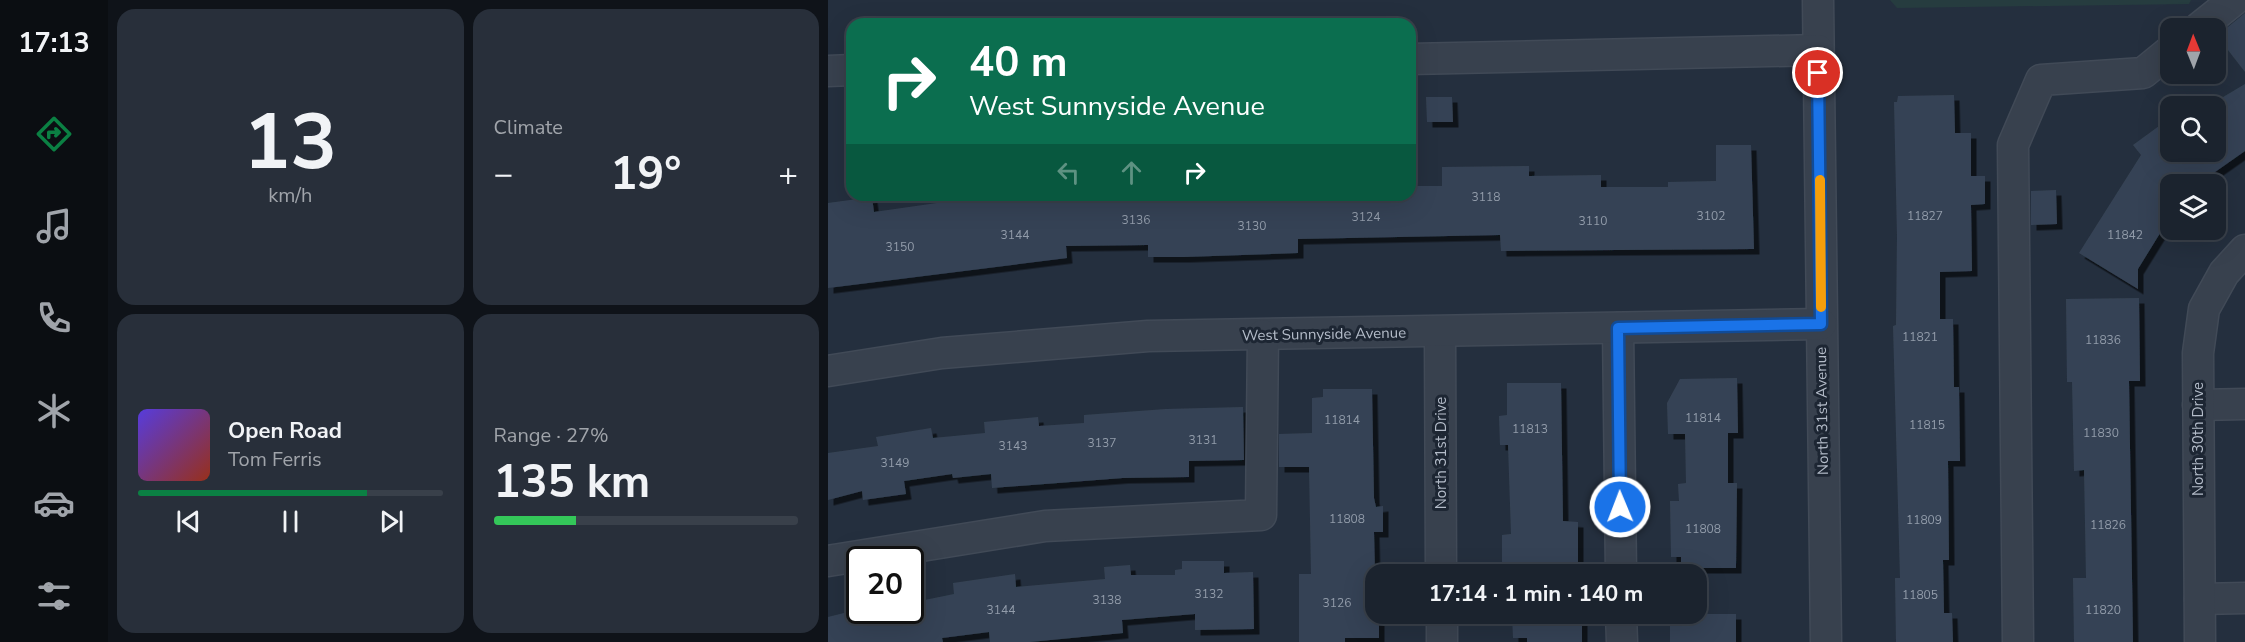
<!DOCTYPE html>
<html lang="en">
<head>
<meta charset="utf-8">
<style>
  body { margin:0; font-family:"Nunito Sans",sans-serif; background:#282f3a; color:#f1f3f6; height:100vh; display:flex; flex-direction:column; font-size:22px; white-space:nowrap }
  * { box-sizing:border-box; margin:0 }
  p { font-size:20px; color:#a0a4aa }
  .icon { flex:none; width:33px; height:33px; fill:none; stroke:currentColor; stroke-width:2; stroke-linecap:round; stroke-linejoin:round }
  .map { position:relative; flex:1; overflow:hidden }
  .side { display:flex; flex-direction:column; gap:9px; padding:9px; background:#0f1319; width:720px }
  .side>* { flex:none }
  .top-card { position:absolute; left:18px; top:18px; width:570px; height:183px; border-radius:18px; box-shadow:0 6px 24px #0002,0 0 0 2px #39404a; background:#0b6e4f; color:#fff; overflow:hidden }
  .needle { width:39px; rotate:359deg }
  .fabs { position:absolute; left:1332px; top:18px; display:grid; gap:12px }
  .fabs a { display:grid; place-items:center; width:66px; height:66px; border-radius:12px; background:#1b232e; box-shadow:0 6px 24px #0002,0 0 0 2px #39404a; font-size:30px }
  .speed { position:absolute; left:18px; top:546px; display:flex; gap:12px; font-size:30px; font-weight:700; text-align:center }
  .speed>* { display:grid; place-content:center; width:78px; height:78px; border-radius:50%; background:#1b232e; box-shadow:0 6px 24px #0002,0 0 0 2px #39404a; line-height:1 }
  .speed .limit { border:3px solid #111; border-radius:9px; background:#fff; color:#111 }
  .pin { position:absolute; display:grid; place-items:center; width:51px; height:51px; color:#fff; margin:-26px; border:3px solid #fff; border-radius:50%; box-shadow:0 2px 6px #0007 }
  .me { position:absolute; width:66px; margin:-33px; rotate:359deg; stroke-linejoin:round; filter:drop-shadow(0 0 4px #0008) }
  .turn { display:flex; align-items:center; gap:21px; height:126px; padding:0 24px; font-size:27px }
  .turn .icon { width:78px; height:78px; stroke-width:2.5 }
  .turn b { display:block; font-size:42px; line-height:51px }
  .lanes { display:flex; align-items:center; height:57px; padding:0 24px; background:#0003; justify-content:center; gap:30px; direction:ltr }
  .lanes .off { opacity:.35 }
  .big { font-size:45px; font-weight:700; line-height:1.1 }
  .side .widget { flex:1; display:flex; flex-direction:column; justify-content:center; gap:9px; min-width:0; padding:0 21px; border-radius:18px; background:#282f3a }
  .side .dial { align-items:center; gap:0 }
  .dial b { font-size:78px; line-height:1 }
  .song { display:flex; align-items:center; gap:18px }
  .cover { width:72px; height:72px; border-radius:9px; background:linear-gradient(135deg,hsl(250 70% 55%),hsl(10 70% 35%)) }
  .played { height:6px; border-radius:3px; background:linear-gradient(90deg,#0b8043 75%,#39404a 75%) }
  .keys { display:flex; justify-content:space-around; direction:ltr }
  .heat { display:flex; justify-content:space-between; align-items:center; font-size:33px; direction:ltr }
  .charge { height:9px; border-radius:4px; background:linear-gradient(90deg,#34c759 27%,#39404a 0) }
  .side .tiles { flex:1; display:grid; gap:9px; grid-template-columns:repeat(2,1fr) }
  .trip { position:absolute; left:537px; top:564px; width:342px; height:60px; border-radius:18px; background:#1b232e; box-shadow:0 6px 24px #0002,0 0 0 2px #39404a; font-weight:700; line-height:60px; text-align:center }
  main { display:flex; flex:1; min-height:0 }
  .dock { display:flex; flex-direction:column; width:108px; justify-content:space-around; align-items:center; background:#0b0e12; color:#a0a4aa }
  .dock .icon { width:42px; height:42px }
  .dock .selected { color:#0b8043 }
  .dock b { font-size:27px; color:#f1f3f6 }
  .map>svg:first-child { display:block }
  .green { fill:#263c3f }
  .building { fill:#364354; filter:url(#shadow) }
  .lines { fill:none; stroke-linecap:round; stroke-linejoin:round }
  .minor-casing { stroke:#414a57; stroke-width:33 }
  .minor { stroke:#38414e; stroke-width:30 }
  .route-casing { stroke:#114b97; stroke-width:15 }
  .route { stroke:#1a73e8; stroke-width:10 }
  .slow { stroke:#f59e0b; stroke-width:10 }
  .labels { text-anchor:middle; stroke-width:6; stroke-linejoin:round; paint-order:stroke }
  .number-label { font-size:12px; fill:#929caa }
  .street-label { font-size:15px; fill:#b4bcc9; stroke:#1d2633 }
</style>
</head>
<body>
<main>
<nav class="dock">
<b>17:13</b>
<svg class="icon selected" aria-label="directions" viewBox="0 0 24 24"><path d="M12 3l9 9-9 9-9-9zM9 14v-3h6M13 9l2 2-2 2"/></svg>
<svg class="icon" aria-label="music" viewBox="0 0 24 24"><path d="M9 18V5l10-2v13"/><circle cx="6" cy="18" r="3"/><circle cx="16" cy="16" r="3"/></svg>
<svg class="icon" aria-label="phone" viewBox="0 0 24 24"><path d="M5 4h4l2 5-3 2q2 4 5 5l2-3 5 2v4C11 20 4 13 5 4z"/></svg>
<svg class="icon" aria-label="climate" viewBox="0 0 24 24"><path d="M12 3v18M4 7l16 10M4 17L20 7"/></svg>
<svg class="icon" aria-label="car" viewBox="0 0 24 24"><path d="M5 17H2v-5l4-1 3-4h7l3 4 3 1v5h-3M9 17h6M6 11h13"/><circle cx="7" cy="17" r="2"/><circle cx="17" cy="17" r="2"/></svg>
<svg class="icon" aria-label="filters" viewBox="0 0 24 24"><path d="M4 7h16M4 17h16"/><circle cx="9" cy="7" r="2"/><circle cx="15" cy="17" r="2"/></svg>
</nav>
<section class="side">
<div class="tiles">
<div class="widget dial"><b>13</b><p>km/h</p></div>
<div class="widget"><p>Climate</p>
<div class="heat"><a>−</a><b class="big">19°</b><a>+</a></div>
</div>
<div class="widget">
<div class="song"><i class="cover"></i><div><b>Open Road</b><p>Tom Ferris</p></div></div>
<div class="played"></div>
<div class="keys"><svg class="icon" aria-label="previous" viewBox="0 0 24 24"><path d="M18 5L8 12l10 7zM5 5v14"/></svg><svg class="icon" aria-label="pause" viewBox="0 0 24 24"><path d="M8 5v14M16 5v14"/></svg><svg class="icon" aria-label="next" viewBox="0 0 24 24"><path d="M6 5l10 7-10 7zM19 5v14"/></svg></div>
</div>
<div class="widget"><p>Range · 27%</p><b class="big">135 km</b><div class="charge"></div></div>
</div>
</section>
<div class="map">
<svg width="1417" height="642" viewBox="0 0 1417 642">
  <defs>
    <filter id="shadow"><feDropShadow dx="5.5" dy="5.5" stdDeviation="0" flood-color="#0009"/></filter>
  </defs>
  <rect width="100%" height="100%" fill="#242f3e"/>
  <path class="green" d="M1062,0H1363L1361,4L1069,8Z"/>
  <g class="building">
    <path d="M1417,13V72L1389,36Z"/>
    <path d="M1417,84V151L1370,184H1342V217L1310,269V289L1251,253L1313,155L1305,145L1342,118V152H1388V106H1380Z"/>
    <path d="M1126,95L1127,133H1143V176H1157V204L1143,205L1144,271L1112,272V319H1125L1126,387H1131L1132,461H1120L1121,560H1115L1116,613H1124L1125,642H1068L1067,578H1072L1065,326L1068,325L1069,236L1066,102H1069L1070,96Z"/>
    <path d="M598,97H624L625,122H599Z"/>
    <path d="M888,145H923L926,249L673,251L672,235L470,239V253L356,257H320V245L238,246L239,258L0,288V203L44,197L46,212L144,198V195H582V186H614V167L701,166V176L773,175V187H840V182L888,181Z"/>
    <path d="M1228,190L1229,224L1203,225V191Z"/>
    <path d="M1311,298L1312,381H1301L1305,642H1246L1245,578H1258L1256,470L1246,471L1244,382H1239L1238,299Z"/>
    <path d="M909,378L910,433H900V483H909L908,568H853V557H843L842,501H851L850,484L858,483L857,434H840L839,403L852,379Z"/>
    <path d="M679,383H733L735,521L750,522V568H725V565H674V535L683,534L680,445H672L671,416L679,415Z"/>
    <path d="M495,389H544L546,498L548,507L555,506V532H546L548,614H551V638H517V642H471V574H483L481,467H451V434L484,433V398L495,397Z"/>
    <path d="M415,407L416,460L361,461V477L295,478L164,488L163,474L125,478L124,474L76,481L78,494L35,500L34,491L0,500V453L50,446L48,437L103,428L105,438L157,433L156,422L210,417L211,426L256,423V415L338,409Z"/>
    <path d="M354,561H396V573L425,572L426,629L367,630V614L294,620L295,633L202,642H162L161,632L114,638L115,642H0V617L28,610H82V603L126,594L125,583L187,574L188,587L277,579L276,567L302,565L303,575H347V570L354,569Z"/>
    <path d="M684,614H754V642H699V638H685Z"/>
    <rect x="842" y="614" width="66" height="28"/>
  </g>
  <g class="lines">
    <g class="minor-casing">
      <g id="minor">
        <path d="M990,0L998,642"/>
        <path d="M1371,28L1406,0"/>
        <path d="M582,59L990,50"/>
        <path d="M0,71L24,70"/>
        <path d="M790,328L793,574"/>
        <path d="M612,332L613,574"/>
        <path d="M0,371L114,353L320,336L993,324"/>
        <path d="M1370,405L1417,404"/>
        <path d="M0,561L217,526L433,515L435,335"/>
        <path d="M1372,599L1417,598"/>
        <path d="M614,614V642"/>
        <path d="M793,614L794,642"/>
        <path d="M1190,642L1185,145L1213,80L1315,73L1342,51"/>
        <path d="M1372,642L1370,353L1376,309L1396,273L1417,250"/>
      </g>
    </g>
    <use href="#minor" class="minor"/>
  </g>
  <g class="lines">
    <g class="route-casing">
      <path id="route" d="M792,507L790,328L993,324L990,73"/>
    </g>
    <use href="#route" class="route"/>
    <path class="slow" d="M992,180L993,307"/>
  </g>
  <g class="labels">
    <g class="number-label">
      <text x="658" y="201">3118</text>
      <text x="883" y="220">3102</text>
      <text x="1097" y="220">11827</text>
      <text x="538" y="221">3124</text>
      <text x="308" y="224">3136</text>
      <text x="765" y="225">3110</text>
      <text x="424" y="230">3130</text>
      <text x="187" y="239">3144</text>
      <text x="1297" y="239">11842</text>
      <text x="72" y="251">3150</text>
      <text x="1092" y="341">11821</text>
      <text x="1275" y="344">11836</text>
      <text x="875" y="422">11814</text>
      <text x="514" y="424">11814</text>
      <text x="1099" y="429">11815</text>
      <text x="702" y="433">11813</text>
      <text x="1273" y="437">11830</text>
      <text x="375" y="444">3131</text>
      <text x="274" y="447">3137</text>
      <text x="185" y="450">3143</text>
      <text x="67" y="467">3149</text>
      <text x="519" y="523">11808</text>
      <text x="1096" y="524">11809</text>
      <text x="1280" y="529">11826</text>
      <text x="875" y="533">11808</text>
      <text x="381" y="598">3132</text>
      <text x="1092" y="599">11805</text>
      <text x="279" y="604">3138</text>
      <text x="509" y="607">3126</text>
      <text x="173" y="614">3144</text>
      <text x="1275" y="614">11820</text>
    </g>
    <g class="street-label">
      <text transform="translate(496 334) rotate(-1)" y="5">West Sunnyside Avenue</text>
      <text transform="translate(994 411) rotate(-91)" y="5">North 31st Avenue</text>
      <text transform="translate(1370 439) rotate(-90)" y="5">North 30th Drive</text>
      <text transform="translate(613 453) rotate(-90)" y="5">North 31st Drive</text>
    </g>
  </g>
</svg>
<div class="fabs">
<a><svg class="needle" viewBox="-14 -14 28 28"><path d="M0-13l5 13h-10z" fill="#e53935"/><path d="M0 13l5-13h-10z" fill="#a0a4aa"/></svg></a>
<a><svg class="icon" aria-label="search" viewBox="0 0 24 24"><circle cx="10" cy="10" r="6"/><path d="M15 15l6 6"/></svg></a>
<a><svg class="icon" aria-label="layers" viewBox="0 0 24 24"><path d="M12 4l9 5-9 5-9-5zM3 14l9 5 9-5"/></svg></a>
</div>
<div class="speed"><div class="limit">20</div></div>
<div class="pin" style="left:990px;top:73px;background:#d93025"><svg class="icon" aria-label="arrive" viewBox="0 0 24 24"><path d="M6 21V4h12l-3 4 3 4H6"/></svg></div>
<svg class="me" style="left:792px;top:507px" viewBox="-20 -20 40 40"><circle r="17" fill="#1a73e8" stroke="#fff" stroke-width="3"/><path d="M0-11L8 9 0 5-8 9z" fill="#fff"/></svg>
<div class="trip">17:14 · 1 min · 140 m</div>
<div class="top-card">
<div class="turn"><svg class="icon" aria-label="right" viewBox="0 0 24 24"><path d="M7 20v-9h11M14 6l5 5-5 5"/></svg><div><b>40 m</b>West Sunnyside Avenue</div></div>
<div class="lanes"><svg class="icon off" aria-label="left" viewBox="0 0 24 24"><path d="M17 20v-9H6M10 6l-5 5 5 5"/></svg><svg class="icon off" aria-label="ahead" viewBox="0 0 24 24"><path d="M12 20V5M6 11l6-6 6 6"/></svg><svg class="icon" aria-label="right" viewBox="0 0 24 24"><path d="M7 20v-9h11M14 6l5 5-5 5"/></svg></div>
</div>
</div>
</main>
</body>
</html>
